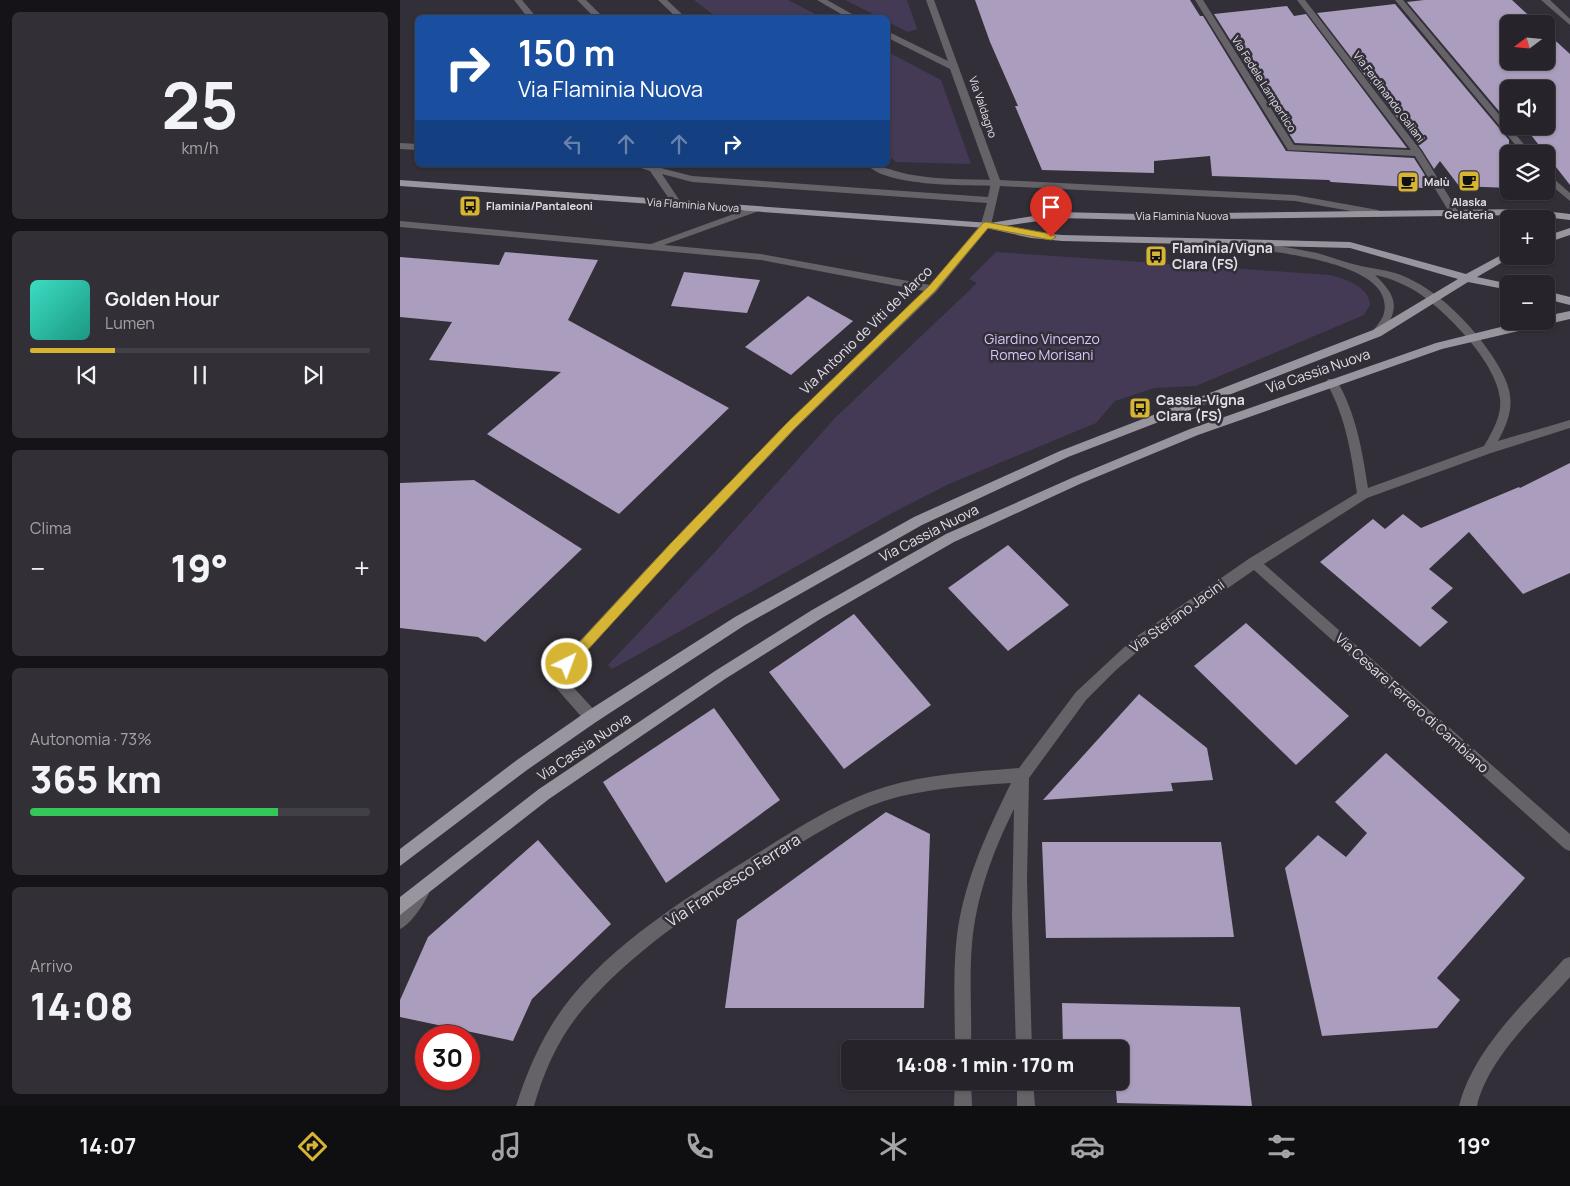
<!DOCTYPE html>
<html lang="it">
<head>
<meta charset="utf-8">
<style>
  body { margin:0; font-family:Manrope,sans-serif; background:#322f36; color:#f1f3f6; height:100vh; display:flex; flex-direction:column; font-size:19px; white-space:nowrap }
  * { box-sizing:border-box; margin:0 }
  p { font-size:16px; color:#a4a4a8 }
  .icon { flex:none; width:28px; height:28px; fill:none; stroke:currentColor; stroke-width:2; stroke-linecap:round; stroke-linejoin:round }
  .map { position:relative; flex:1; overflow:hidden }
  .panel { display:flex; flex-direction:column; gap:12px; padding:12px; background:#151317; width:400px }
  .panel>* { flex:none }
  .banner { position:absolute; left:15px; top:15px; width:475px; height:152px; border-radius:8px; box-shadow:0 1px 4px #0004,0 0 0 1px #424047; background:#1a4fa0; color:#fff; overflow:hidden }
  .needle { width:32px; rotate:254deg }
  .tools { position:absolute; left:1100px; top:15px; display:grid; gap:10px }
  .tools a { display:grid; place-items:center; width:55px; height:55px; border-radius:8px; background:#26232a; box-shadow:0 1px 4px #0004,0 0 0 1px #424047; font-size:25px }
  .speed { position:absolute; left:15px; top:1025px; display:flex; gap:10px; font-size:25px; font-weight:700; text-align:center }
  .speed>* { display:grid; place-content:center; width:65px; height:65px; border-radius:50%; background:#26232a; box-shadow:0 1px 4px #0004,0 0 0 1px #424047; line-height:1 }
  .speed .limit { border:8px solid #d22; background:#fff; color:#111 }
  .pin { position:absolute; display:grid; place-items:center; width:42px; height:42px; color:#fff; margin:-51px -21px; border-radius:50% 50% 50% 0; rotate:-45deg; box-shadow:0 0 5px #0007 }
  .pin .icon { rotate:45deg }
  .me { position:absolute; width:55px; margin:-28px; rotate:42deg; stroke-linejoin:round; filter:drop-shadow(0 0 4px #0008) }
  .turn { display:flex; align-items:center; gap:18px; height:105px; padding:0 20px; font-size:22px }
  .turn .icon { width:65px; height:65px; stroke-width:2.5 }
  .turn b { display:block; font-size:35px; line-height:42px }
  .lanes { display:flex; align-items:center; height:48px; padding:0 20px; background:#0003; justify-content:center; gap:25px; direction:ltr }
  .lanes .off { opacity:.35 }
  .big { font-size:38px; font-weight:800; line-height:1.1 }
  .panel .tile { flex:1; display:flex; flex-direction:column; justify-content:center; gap:8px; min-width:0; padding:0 18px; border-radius:8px; background:#322f36 }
  .panel .dial { align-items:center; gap:0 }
  .dial b { font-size:65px; line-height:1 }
  .song { display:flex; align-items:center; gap:15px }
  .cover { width:60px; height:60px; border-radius:8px; background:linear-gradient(135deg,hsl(170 70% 55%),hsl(170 70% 35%)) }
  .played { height:5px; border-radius:2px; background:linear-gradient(90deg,#d7b534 25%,#424047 25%) }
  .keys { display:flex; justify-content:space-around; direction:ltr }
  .heat { display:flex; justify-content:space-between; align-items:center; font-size:28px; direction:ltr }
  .charge { height:8px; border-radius:4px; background:linear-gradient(90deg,#34c759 73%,#424047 0) }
  .trip { position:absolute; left:441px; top:1040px; width:288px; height:50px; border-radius:8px; background:#26232a; box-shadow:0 1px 4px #0004,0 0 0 1px #424047; font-weight:800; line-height:50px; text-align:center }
  .dock { display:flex; height:80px; justify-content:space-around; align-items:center; background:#0f0e11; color:#a4a4a8 }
  .dock .icon { width:35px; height:35px }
  .dock .on { color:#d7b534 }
  .dock b { font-size:22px; color:#f1f3f6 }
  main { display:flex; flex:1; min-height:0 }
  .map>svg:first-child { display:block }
  .green { fill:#453a55 }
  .building { fill:#aa9dbd }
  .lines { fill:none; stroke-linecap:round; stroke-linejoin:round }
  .service { fill:#656368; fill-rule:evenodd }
  .minor { fill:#656368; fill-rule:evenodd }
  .tertiary { fill:#656368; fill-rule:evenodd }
  .primary { fill:#99959f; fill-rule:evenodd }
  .route { fill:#d7b534; stroke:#8c7622 }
  .labels { text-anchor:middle; stroke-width:5; stroke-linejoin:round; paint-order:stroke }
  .far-street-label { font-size:11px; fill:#e1dfe5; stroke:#322f38 }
  .far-poi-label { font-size:11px; font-weight:bold; fill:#e1dfe5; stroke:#322f38; text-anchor:start }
  .poi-label { font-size:14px; font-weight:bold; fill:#e1dfe5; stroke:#322f38; text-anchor:start }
  .street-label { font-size:14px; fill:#e1dfe5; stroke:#322f38 }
  .park-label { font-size:14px; fill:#dcc6fd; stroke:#322f38 }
  .near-street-label { font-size:16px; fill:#e1dfe5; stroke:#322f38 }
</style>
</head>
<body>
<main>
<section class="panel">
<div class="tile dial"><b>25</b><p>km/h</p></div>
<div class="tile">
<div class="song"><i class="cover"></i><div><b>Golden Hour</b><p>Lumen</p></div></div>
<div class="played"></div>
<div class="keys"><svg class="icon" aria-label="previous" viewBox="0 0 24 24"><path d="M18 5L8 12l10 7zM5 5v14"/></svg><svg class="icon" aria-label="pause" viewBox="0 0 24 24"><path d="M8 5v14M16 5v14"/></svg><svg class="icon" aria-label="next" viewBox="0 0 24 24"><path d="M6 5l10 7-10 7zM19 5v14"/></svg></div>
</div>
<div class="tile"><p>Clima</p>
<div class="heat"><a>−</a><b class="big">19°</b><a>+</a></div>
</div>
<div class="tile"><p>Autonomia · 73%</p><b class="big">365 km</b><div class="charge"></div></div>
<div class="tile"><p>Arrivo</p><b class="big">14:08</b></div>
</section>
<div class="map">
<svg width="1170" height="1106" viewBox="0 0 1170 1106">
  <rect width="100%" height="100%" fill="#322f38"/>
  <g class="green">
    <path d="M294,0H388L421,17H316Z"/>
    <path d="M445,0H507L517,29L508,32L488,22V18L479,17Z"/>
    <path d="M488,52L541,80L571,164L496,162L488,155Z"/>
    <path d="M596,252L930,275C945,279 969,286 970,305L964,315L796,386L754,388L715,401L696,423L549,484L494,512L212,669L208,665L313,554L435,418L577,283L569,279Z"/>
  </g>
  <g class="building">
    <path d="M575,0H790L800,16H803L886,151L1014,158L1028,180L1023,188L931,182L929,180L812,176L810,156L754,161V173L642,170L615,106H618L590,42Z"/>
    <path d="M1024,0H1112L1138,24H1109V61H1146V32L1170,54V185L1124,126H1146V89H1109V123L1007,2Z"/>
    <path d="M995,4L1109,140V188L1059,186L1040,161L1034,169L1022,150L917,13Z"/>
    <path d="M887,6L894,16L906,14L1007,148L895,143L814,14Z"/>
    <path d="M105,252L198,260L168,320L329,408L219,514L87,434L161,372L29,360L52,322L0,317V257L99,265Z"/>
    <path d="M284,272L360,280L347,313L271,306Z"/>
    <path d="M408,296L453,321L391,375L345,347Z"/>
    <path d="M1170,463V573L1123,594L1069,532L1029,569L1053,588L1031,608L1048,622L1020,647L920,562L973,519L985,529L1003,514L1021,528L1119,487L1120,488Z"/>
    <path d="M74,480L182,549L85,642L78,637L0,628V483Z"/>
    <path d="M608,545L669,605L608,651L548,588Z"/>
    <path d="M454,614L531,705L444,769L369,672Z"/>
    <path d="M846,623L949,716L896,765L794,666Z"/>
    <path d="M739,694L807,748L813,780L771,783L773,791L643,800Z"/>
    <path d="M314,708L380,800L266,883L203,782Z"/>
    <path d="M986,753L1125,878L1037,978L1060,1000L1037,1028L922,1036L885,868L918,835L946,857L967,833L935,802Z"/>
    <path d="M486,812L530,834L524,1008H325L337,920Z"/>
    <path d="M138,840L211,924L132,999L113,1041L0,1017V1000L28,937Z"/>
    <path d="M642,842H821L834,937L646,938Z"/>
    <path d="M662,1003L840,1007L852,1106L717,1103L716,1090L664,1089V1081H720V1049H663Z"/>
  </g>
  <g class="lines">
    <g class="service">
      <path d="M177,0H186L204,18H195Z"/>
      <path d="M258,0H267L286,18H277Z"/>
      <path d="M467,165C483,165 497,173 513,175C540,180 568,179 596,180L601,183L596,186C565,185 489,187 467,165Z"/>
    </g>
    <g class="minor">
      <path d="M114,0H122L137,18H128Z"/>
      <path d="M417,0H427L459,18H448Z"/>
      <path d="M526,0H534L600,180L895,195L978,210L983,213L978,216L895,201L600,186L591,225L536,292L395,429L254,577L164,677L196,712L198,717L196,722L191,723L186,722L150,681L148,677L150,673L246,569L387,423L524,291L361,260L0,227V221L251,244L353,207L358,210L356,212L264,245L361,254L530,285L581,224L587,203L292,182L262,174L282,204L277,207L274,206L250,171L232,165H255L257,167L292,176L588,197L591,183L550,69L488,38V33H491L548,61Z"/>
      <path d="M795,0H803L894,145L1011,150L897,0H905L1021,151L1059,213L1057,215H1051L1015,156L888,150Z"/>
      <path d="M995,0H1003L1132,154H1123Z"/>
      <path d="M1141,0H1150L1170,19V25Z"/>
      <path d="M0,143L18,144V150L0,149Z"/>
      <path d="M1146,172L1170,193V201L1146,181Z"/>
      <path d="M835,239C862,244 890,247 917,253C932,257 946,263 961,266C974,269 988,270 1001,275C1038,290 1069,322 1091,354C1113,388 1118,405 1098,441L1170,420V428L1091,453L967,498L864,564L1170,834V851L1165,849L854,570L743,647L716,670L686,700L629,778L627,880L632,1049H616L612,914L614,809C593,851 576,897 572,944C569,979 572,1014 571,1049H555C555,1015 553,979 556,945C561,887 586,834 611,783C569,786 525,788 484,801C445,814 409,838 374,860C307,903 235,947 183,1009C159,1037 144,1071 134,1106H116C127,1071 142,1037 163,1008C211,943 291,895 358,853C398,828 439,801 485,787C528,774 574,772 619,768L676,692L733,639L850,558L957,493C951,453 946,417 926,382L928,379H936C956,413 962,449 968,488L1084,446C1092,432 1102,416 1100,399C1097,363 1047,312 1017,292C1004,284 990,278 975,275C999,298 999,309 981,336H973L972,333C975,327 982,321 984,313C996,259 864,253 831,244L830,242Z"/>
      <path d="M1170,957V977C1138,1013 1088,1058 1077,1106H1059C1074,1048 1125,1003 1164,959Z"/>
      <path d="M555,1081H571L572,1106H554Z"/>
      <path d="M617,1081H633L635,1106H617Z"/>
    </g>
    <path class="tertiary" d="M21,885L26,888L29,893C24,904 11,924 0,929V908L16,888Z"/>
    <g class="primary">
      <path d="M0,180L590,223L659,212L740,214L1127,209L1170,214V220L1127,215L740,220L659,218L604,226L631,232L662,235L950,242L1066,274L1105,253L1109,252V256H1113L1077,277L1110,284L1109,290L1068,282L981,336L668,457L522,525L345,625L196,722L127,770L0,866V849L117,760L186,712L335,617L514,517L660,451L973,330L1058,279L950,248L662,241L631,238L586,228L0,186Z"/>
      <path d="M1170,228V235L1146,243V236Z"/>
      <path d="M1146,291L1170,297V305L1146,299Z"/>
      <path d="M1170,311V319L1042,349L798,435L682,483L554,542L422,618L325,679L149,799L0,915V897L139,789L315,671L412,610L546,534L674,477L790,429L1036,343L1125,321H1146V316Z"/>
    </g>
  </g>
  <path class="route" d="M586,222L651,234L656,237L651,240L588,228L535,291L394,429L280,549L171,668H163L161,664L163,660L272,542L387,423L529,286L583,223Z"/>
  <defs>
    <g id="cafe-square" transform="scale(1.125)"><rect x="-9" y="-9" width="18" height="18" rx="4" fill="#d7b534" stroke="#322f38"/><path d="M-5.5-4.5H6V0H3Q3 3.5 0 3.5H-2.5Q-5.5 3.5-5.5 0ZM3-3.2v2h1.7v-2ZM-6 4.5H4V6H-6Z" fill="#111"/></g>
    <g id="bus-square" transform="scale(1.125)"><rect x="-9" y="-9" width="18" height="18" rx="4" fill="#d7b534" stroke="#322f38"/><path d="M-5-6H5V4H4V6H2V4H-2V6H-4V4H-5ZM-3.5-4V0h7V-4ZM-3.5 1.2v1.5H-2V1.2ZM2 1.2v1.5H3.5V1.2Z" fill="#111"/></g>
  </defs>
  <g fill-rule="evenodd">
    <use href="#cafe-square" x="1069" y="181"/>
    <use href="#cafe-square" x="1008" y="182"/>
    <use href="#bus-square" x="70" y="206"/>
    <use href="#bus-square" x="756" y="256"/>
    <use href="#bus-square" x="740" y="408"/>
  </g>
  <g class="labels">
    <g class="far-street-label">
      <text transform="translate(864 84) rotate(58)" y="4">Via Fedele Lampertico</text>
      <text transform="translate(989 97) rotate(53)" y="4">Via Ferdinando Galiani</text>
      <text transform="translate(583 107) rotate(71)" y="4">Via Valdagno</text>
      <text transform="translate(293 205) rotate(4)" y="4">Via Flaminia Nuova</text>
      <text x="782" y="220">Via Flaminia Nuova</text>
    </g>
    <g class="far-poi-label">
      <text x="1024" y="186">Malù</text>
      <text x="1069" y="206" text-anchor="middle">Alaska<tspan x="1069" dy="13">Gelateria</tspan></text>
      <text x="86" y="210">Flaminia/Pantaleoni</text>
    </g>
    <g class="poi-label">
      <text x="772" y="253">Flaminia/Vigna<tspan x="772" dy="16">Clara (FS)</tspan></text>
      <text x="756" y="405">Cassia-Vigna<tspan x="756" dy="16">Clara (FS)</tspan></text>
    </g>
    <g class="street-label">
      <text transform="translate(466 330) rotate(-44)" y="5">Via Antonio de Viti de Marco</text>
      <text transform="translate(918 371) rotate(-19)" y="5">Via Cassia Nuova</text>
      <text transform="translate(529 533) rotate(-27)" y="5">Via Cassia Nuova</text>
      <text transform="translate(777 616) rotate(-36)" y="5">Via Stefano Jacini</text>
      <text transform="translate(1012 703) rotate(42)" y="5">Via Cesare Ferrero di Cambiano</text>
      <text transform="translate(184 747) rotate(-34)" y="5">Via Cassia Nuova</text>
    </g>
    <g class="park-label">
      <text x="642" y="344">Giardino Vincenzo<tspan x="642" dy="16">Romeo Morisani</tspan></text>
    </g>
    <g class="near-street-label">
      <text transform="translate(333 880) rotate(-33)" y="6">Via Francesco Ferrara</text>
    </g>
  </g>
</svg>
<div class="tools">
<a><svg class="needle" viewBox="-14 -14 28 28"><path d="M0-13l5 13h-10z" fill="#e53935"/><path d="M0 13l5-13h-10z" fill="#a4a4a8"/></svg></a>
<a><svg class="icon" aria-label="sound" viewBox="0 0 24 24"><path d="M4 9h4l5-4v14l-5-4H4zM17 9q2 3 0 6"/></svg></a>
<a><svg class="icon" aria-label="layers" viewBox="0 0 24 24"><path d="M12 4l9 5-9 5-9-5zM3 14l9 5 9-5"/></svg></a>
<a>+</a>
<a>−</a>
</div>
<div class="speed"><div class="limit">30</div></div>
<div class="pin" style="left:651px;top:237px;background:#d93025"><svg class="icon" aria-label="arrive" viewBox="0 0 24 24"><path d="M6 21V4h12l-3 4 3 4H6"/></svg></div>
<svg class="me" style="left:167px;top:664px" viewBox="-20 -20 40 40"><circle r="17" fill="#d7b534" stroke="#fff" stroke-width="3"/><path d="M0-11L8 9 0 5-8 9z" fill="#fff"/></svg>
<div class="trip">14:08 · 1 min · 170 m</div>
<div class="banner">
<div class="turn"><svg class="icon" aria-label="right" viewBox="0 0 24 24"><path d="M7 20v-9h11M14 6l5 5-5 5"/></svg><div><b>150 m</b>Via Flaminia Nuova</div></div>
<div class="lanes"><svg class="icon off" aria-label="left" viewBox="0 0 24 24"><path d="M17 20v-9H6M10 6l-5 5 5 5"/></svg><svg class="icon off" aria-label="ahead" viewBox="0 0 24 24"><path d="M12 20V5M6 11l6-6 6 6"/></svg><svg class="icon off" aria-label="ahead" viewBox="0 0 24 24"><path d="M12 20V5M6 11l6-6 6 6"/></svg><svg class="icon" aria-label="right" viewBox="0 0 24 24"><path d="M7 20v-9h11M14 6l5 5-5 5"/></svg></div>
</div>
</div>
</main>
<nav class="dock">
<b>14:07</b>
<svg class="icon on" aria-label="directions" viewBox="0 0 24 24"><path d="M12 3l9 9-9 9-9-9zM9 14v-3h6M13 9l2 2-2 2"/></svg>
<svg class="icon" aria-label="music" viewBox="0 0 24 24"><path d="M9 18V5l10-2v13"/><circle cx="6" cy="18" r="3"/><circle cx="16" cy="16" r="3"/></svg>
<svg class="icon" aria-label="phone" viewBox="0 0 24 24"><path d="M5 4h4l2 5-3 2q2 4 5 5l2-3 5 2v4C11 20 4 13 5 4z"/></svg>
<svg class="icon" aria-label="climate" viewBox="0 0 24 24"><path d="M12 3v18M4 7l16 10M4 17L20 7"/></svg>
<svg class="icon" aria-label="car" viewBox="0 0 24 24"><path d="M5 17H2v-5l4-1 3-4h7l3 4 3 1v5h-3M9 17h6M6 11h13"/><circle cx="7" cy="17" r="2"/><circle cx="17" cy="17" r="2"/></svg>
<svg class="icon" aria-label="filters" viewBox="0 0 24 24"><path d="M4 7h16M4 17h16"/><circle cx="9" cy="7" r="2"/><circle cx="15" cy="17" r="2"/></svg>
<b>19°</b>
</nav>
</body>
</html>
